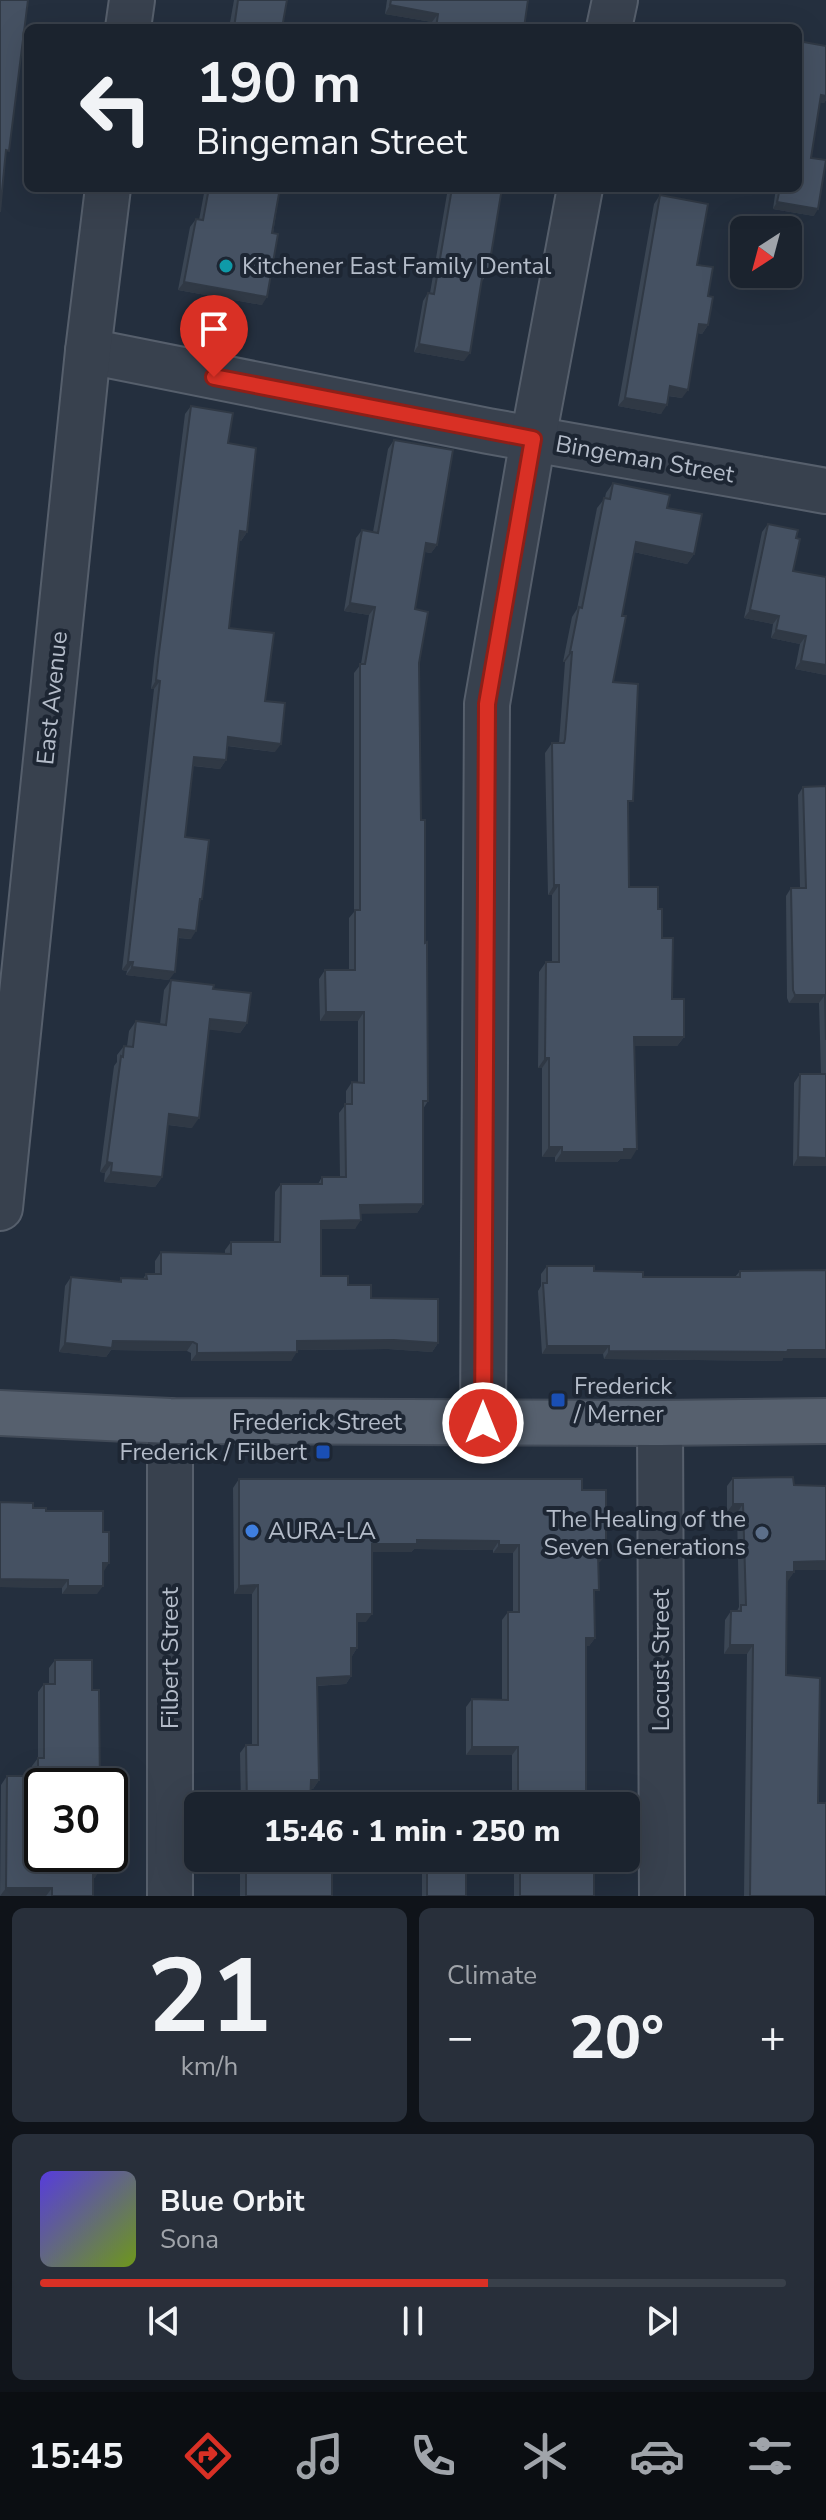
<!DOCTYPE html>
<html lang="en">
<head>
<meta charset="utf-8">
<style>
  body { margin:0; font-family:"Nunito Sans",sans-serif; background:#282f3a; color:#f1f3f6; height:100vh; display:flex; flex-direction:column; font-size:30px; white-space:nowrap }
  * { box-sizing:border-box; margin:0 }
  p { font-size:26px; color:#a0a4aa }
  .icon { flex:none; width:44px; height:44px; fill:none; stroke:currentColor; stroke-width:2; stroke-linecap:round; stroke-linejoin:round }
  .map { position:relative; height:1896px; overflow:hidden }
  .drawer { display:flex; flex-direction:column; gap:12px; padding:12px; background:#0f1319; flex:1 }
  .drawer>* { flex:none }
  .hud { position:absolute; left:24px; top:24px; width:778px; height:168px; border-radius:12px; box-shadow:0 8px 32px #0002,0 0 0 2px #39404a; background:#1b232e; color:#f1f3f6; overflow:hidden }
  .needle { width:52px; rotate:216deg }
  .buttons { position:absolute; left:730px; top:216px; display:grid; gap:16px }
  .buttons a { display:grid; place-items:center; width:72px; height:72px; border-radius:12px; background:#1b232e; box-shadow:0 8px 32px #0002,0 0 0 2px #39404a; font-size:40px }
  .speed { position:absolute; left:24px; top:1768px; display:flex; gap:16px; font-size:40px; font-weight:700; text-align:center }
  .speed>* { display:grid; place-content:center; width:104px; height:104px; border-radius:50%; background:#1b232e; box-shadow:0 8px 32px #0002,0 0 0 2px #39404a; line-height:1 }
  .speed .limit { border:4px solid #111; border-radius:12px; background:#fff; color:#111 }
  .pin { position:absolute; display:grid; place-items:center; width:68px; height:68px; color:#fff; margin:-82px -34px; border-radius:50% 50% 50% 0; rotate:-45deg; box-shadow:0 0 8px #0007 }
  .pin .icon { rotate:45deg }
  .me { position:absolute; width:88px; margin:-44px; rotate:0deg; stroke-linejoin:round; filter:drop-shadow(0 0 6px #0008) }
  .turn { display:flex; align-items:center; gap:28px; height:168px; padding:0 40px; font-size:36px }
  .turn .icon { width:104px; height:104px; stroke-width:2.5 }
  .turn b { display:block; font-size:56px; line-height:68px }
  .big { font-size:60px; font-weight:800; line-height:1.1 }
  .drawer .tile { flex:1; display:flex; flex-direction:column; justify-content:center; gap:12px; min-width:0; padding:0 28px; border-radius:12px; background:#282f3a }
  .drawer .dial { align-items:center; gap:0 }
  .dial b { font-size:104px; line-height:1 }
  .song { display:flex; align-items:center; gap:24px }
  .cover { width:96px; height:96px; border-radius:12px; background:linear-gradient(135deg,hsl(250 70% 55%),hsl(80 70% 35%)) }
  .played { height:8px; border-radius:4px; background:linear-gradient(90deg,#d93025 60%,#39404a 60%) }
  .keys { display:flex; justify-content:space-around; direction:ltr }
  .heat { display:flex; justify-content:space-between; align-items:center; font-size:44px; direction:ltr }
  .drawer .tiles { flex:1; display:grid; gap:12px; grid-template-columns:1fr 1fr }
  .tile:last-child { grid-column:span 2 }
  .trip { position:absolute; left:184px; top:1792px; width:456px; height:80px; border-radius:12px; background:#1b232e; box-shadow:0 8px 32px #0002,0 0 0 2px #39404a; font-weight:800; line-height:80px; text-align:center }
  .menu { display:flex; height:128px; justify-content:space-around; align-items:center; background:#0b0e12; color:#a0a4aa }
  .menu .icon { width:56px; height:56px }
  .menu .on { color:#d93025 }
  .menu b { font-size:36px; color:#f1f3f6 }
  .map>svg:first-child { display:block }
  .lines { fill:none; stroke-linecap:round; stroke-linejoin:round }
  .minor-casing { stroke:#565f6c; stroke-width:48 }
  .major-casing { stroke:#414a57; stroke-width:48 }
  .minor { stroke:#38414e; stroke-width:44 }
  .major { stroke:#56606e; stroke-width:44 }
  .wall { fill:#3b4654 }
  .shaded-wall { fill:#303945 }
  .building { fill:#455162; stroke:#303945; stroke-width:2 }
  .route-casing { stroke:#8d1f18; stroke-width:20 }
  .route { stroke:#d93025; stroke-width:14 }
  .culture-dot { fill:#0f9aa8; stroke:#1d2633; stroke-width:3 }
  .transit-dot { fill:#1a4fb4; stroke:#1d2633; stroke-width:3 }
  .shop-dot { fill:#3f7fe0; stroke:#1d2633; stroke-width:3 }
  .service-dot { fill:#5c6f8a; stroke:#1d2633; stroke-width:3 }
  .labels { text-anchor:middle; stroke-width:8; stroke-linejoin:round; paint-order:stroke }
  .poi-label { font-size:24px; fill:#b4bcc9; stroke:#1d2633; text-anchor:start }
  .street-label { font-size:24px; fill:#b4bcc9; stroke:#1d2633 }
</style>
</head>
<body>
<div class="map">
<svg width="826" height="1896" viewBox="0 0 826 1896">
  <rect width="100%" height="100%" fill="#242f3e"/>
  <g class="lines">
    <g class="minor-casing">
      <g id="minor">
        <path d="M128,28L132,0"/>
        <path d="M609,28L615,0"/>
        <path d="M88,351L488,431L826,491"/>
        <path d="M0,1208L88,351L108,188"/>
        <path d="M483,1423L487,704L533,439L580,188"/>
        <path d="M660,1423L662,1896"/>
        <path d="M170,1896V1421"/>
      </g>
    </g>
    <g class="major-casing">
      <path id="major" d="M0,1413L170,1421L660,1423L826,1421"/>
    </g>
    <use href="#minor" class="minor"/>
    <use href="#major" class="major"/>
  </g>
  <g class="wall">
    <path d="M234,0H287L282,28H229Z"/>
    <path d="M387,0H528L524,28H431L432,22L385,14Z"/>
    <path d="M826,46V100L824,103L820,102L811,158L814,216L773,209L776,188H798Z"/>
    <path d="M205,188H280L262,305L178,290L190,227L196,219L199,220Z"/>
    <path d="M448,188H502L488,273L482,281L464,361L414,352L423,301L428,293H430Z"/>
    <path d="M660,195L697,265L708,296V325L702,334L698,333L682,398L668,396L661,414L618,406L654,204Z"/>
    <path d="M191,406L228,443L247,532L241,541L239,540L229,628L265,701L275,752L227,746L226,760L220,769L193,766L185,837L202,899L199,903L191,939L178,938L169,980L126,975L127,971L122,970L154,689H151L154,661L185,414Z"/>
    <path d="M394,440L437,545L431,553L425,552L415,609L419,663L421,820L428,1101L423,1109V1204L417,1213H361L355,1229H321V1276L348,1285L371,1298L438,1343L432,1352L388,1349L297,1350L291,1361H191V1353L187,1351L111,1350L106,1357L59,1352L65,1286L71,1277L119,1282L121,1278L143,1279L146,1274H155V1261L161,1252L225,1253V1250L231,1242H274L275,1192L281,1184H318L322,1177H340L339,1113L346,1104V1091L352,1082H358V1021H320L319,979L325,970H349V918L354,912V673L361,664L369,615L344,611L356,538L362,530L373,532L388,449Z"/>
    <path d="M613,483L667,508L694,554L687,564L634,552L622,616L613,682L628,808L629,887L658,909L672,999L684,1037L677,1046H635L631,1159H620L617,1162H555V1157H542V1068H538L539,972L546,962H552V895H548L545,753L552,743H559L565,662H563L572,617L577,609L597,508L605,498L606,493Z"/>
    <path d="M768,524L796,538L793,571L826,577V675L795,669L800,644L771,638L773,624L744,618L762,532Z"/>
    <path d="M826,786V1166H793L794,1083L800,1074H821L819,1003H789L787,998L786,896L791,888H800L798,795L803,787Z"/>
    <path d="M171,980L213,989L247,1023L240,1033L209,1029L192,1128L168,1125L162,1177L155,1187L104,1182L105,1173L100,1172L114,1066L117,1062V1055L124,1046H127L129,1031L136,1021L160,1024L164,990Z"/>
    <path d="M547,1266L643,1277H735L740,1271L783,1358L782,1361L604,1359L603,1354H542L538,1291L541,1286V1274Z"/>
    <path d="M733,1478L794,1485L826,1486V1570H794V1572L787,1581L786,1675L818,1803L826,1896H744L747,1654H724L725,1620L731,1611H737L739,1607L737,1513L727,1512V1486Z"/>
    <path d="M239,1479L582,1490L600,1562H598L594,1595L595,1638L589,1646H586V1806H505L510,1798H512V1755H466V1707L472,1699H502V1620L508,1612H513V1553H493V1550L414,1549L411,1552H372L366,1622H357V1648L352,1656L351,1676L346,1684L317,1686L319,1780L313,1789H310V1806H241L240,1753L246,1745H252V1594H234L233,1488Z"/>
    <path d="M0,1502L46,1511L104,1571H103L97,1594H62V1588L0,1587Z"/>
    <path d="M55,1660L92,1690L100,1869L93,1878V1896H0L1,1785L7,1776H32V1766L38,1758V1692L44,1684H49V1668Z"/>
    <rect x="240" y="1858" width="92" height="38"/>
    <path d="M422,1858H457L466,1896H422Z"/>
    <path d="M514,1858H586V1870L594,1896H514Z"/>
  </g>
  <g class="shaded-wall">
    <path d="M390,5L438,14L432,22L385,14Z"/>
    <path d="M821,95L826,96V100L824,103L816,102Z"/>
    <path d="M777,202L818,209L814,216L773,209Z"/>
    <path d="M184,282L267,297L262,305L178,290Z"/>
    <path d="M699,324L708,325L702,334L693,332Z"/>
    <path d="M419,344L470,353L464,361L414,352Z"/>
    <path d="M670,386L688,390L682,398L664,395Z"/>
    <path d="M625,398L667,405L661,414L618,406Z"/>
    <path d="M240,531L247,532L241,541L234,540Z"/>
    <path d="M636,542L694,554L687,564L630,551Z"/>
    <path d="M426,543L437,545L431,553L420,551Z"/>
    <path d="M350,603L375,607L369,615L344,611Z"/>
    <path d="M750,610L779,616L773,624L744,618Z"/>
    <path d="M776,630L806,636L800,644L771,638Z"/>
    <path d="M570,652H572L565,662H563Z"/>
    <path d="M801,661L826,665V675L795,669Z"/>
    <path d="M156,680L160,681L154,689H151Z"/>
    <path d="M228,737L281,744L275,752L222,745Z"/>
    <path d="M194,757L226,760L220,769L188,765Z"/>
    <path d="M554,885H559L552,895H548Z"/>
    <path d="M179,929L196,931L191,939L174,937Z"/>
    <path d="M128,962H133L127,971L122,970Z"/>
    <path d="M132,967L175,972L169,980L126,975Z"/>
    <path d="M795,995H825L819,1003H789Z"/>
    <path d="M326,1012H364L358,1021H320Z"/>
    <path d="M210,1019L247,1023L240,1033L203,1029Z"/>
    <path d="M634,1037H684L677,1046H628Z"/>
    <path d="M545,1058H549L542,1068H538Z"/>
    <path d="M169,1114L199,1118L192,1128L162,1124Z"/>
    <path d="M549,1147H562L555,1157H542Z"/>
    <path d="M624,1149H637L631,1159H620L617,1162H555L562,1152Z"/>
    <path d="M798,1157L826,1158V1166H793Z"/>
    <path d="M107,1162L112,1163L105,1173L100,1172Z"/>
    <path d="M111,1172L162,1177L155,1187L104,1182Z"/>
    <path d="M423,1204L417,1213L354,1214L360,1205Z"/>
    <path d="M361,1220L355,1229H315L321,1221Z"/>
    <path d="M394,1340L438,1343L432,1352L388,1349L291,1350L297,1341Z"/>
    <path d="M113,1341L193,1342L187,1351L111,1350L106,1357L59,1352L65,1343Z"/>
    <path d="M547,1346H609L603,1354H542Z"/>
    <path d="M788,1350H826V1358H783L782,1361L604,1359L609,1351Z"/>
    <path d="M297,1352L291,1361H191L197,1353Z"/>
    <path d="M733,1504H743L737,1513L727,1512Z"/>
    <path d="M417,1540L499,1541L493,1550L414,1549L411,1552H366L372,1544Z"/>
    <path d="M499,1545H519L513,1553H493Z"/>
    <path d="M598,1554H606L600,1562H593Z"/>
    <path d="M826,1561V1570H788L794,1562Z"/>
    <path d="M103,1563H109L104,1571H97Z"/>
    <path d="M787,1572H794L788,1581H781Z"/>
    <path d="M0,1579L68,1580L62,1588L0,1587Z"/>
    <path d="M258,1585L252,1594H234L239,1586Z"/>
    <path d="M68,1586H103L97,1594H62Z"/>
    <path d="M357,1614H372L366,1622H351Z"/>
    <path d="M586,1638H595L589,1646H580Z"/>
    <path d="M730,1645H753L747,1654H724Z"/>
    <path d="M351,1648H357L352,1656Z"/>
    <path d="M351,1676L346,1684L311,1686L317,1678Z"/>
    <path d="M472,1747H518L512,1755H466Z"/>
    <path d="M311,1780H319L313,1789L305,1788Z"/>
    <path d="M93,1869H100L95,1878H87Z"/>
    <path d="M6,1888H52L46,1896H0Z"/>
  </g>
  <g class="building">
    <path d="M0,0H28L9,151L6,150L0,212Z"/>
    <path d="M238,0H287L282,28H234Z"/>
    <path d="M391,0H528L524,28H436L438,14L390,5Z"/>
    <path d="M668,23L708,28H667Z"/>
    <path d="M798,41L826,46V96L821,95L811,158L826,160L818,209L777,202L780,188H798Z"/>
    <path d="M209,188H280L272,233L278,234L267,297L184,282L196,219L203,220Z"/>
    <path d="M452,188H502L488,273L483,272L470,353L419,344L428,293L434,294Z"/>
    <path d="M660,195L708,204L697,265L713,267L708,296L713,297L708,325L699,324L688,390L670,386L667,405L625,398Z"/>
    <path d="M191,406L233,413L228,443L256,448L247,532L240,531L229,628L274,633L265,701L285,703L281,744L228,737L226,760L194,757L185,837L209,840L202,899H200L196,931L179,929L175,972L132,967L133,962H128L160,681L156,680L159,652Z"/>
    <path d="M394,440L453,450L437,545L426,543L415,609L428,612L419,663L421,820H425V943L427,942L428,1101H423V1204L360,1205L361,1220L321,1221V1276H348V1285H371V1298L438,1299V1343L394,1340L297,1341V1352L197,1353V1344L193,1342L113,1341L112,1348L65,1343L71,1277L121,1282V1278L147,1279L146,1274H161V1252L231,1254V1242H280L281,1184H322V1177H346L345,1104H352V1082L364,1083V1012H326L325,970H355V910H360V664H365L375,607L350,603L362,530L378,533Z"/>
    <path d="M613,483L670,495L667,508L702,514L694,554L636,542L622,616H626L613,682L638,684L633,801H628L629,887H658V909H662V938H673L672,999H684V1037H634L637,1149H624V1152H562V1147H549V1058H545L546,962H559V885H554L552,743H564L565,739L572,652H570L579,607L582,608L604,498L610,499Z"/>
    <path d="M768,524L798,530L796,538L800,539L793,571L826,577V665L801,661L806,636L776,630L779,616L750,610Z"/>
    <path d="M826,786V1040L825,995H795L793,990L791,888H806L803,787Z"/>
    <path d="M171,980L214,985L213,989L251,993L247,1023L210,1019L199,1118L169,1114L162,1177L111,1172L112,1163L107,1162L121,1056L123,1057L124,1046L133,1047L136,1021L166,1025Z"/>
    <path d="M800,1074H826V1158L798,1157Z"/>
    <path d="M547,1266H594V1271L643,1272V1277H740V1271L826,1270V1350H788L787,1352L609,1351V1346H547L543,1283H547Z"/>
    <path d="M793,1477L794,1485L826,1486V1561L794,1562V1572H787L786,1675L820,1678L818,1803H826V1896H750L753,1645H730L731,1611H741V1605H746L743,1504H733V1478Z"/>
    <path d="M239,1479H582V1490H606V1554H598L599,1590H594L595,1638H586V1806H510V1798H518V1747H472V1699L508,1700V1612H519V1545H499V1541L417,1540V1544H372V1614H357V1648H351V1676L317,1678L319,1780H311L310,1806H247L246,1745H258V1585L239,1586Z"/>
    <path d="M0,1502L33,1503V1508H46V1511H103V1532H109V1563H103V1586H68V1580L0,1579Z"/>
    <path d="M55,1660H92V1690H99L100,1786H42V1854H100V1869H93V1896H52V1888H6L7,1776H38V1758H44V1684H55Z"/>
    <rect x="246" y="1858" width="86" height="38"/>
    <path d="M427,1858H457V1860H466V1896H427Z"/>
    <path d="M520,1858H586V1870H594V1896H520Z"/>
  </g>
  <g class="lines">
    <g class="route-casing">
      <path id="route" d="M214,377L533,439L487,704L483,1423"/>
    </g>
    <use href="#route" class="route"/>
  </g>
  <circle class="culture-dot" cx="226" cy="266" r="8"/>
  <g class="transit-dot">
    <rect x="550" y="1392" width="16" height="16" rx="4"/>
    <rect x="315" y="1444" width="16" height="16" rx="4"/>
  </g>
  <circle class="shop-dot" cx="252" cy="1531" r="8"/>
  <circle class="service-dot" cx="762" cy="1533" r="8"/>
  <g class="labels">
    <g class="poi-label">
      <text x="242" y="274">Kitchener East Family Dental</text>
      <text x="574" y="1394">Frederick<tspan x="574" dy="28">/ Merner</tspan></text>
      <text x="307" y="1460" text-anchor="end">Frederick / Filbert</text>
      <text x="746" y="1527" text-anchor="end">The Healing of the<tspan x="746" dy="28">Seven Generations</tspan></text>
      <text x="268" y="1539">AURA-LA</text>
    </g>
    <g class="street-label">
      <text transform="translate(645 459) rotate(10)" y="8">Bingeman Street</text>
      <text transform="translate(52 698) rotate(-84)" y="8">East Avenue</text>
      <text x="317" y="1430">Frederick Street</text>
      <text transform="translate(170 1658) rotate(-90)" y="8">Filbert Street</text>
      <text transform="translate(661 1660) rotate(-90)" y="8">Locust Street</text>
    </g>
  </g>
</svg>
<div class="buttons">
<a><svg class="needle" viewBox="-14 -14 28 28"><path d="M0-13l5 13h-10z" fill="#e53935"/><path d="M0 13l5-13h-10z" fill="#a0a4aa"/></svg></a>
</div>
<div class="speed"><div class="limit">30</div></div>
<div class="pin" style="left:214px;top:377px;background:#d93025"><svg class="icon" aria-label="arrive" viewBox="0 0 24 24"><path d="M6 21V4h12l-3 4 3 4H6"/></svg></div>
<svg class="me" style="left:483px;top:1423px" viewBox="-20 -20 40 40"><circle r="17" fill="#d93025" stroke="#fff" stroke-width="3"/><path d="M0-11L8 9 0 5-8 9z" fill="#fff"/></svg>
<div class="trip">15:46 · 1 min · 250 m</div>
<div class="hud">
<div class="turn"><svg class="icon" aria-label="left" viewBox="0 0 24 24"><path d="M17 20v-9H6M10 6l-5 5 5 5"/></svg><div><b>190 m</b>Bingeman Street</div></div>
</div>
</div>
<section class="drawer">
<div class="tiles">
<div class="tile dial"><b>21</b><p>km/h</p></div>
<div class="tile"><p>Climate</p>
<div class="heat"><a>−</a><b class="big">20°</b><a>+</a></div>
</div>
<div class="tile">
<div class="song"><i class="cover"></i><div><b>Blue Orbit</b><p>Sona</p></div></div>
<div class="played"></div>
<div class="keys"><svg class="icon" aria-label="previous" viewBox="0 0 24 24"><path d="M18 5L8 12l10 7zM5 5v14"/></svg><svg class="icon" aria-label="pause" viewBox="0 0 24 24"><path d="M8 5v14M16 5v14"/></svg><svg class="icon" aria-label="next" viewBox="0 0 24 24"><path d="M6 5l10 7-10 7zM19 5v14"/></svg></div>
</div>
</div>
</section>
<nav class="menu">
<b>15:45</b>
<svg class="icon on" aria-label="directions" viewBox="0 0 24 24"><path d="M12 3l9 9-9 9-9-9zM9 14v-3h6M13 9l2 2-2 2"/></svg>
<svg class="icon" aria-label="music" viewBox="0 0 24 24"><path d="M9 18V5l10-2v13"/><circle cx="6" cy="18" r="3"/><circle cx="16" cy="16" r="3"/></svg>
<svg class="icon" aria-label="phone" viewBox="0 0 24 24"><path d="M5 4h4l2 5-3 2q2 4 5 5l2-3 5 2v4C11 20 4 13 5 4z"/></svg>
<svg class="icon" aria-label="climate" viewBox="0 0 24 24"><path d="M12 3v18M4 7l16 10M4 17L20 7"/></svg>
<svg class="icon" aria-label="car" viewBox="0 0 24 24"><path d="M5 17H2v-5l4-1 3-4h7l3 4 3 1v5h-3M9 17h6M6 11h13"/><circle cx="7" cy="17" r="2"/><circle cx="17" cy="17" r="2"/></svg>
<svg class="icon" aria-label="filters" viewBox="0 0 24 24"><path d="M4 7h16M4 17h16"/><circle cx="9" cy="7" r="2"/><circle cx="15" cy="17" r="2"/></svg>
</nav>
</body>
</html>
